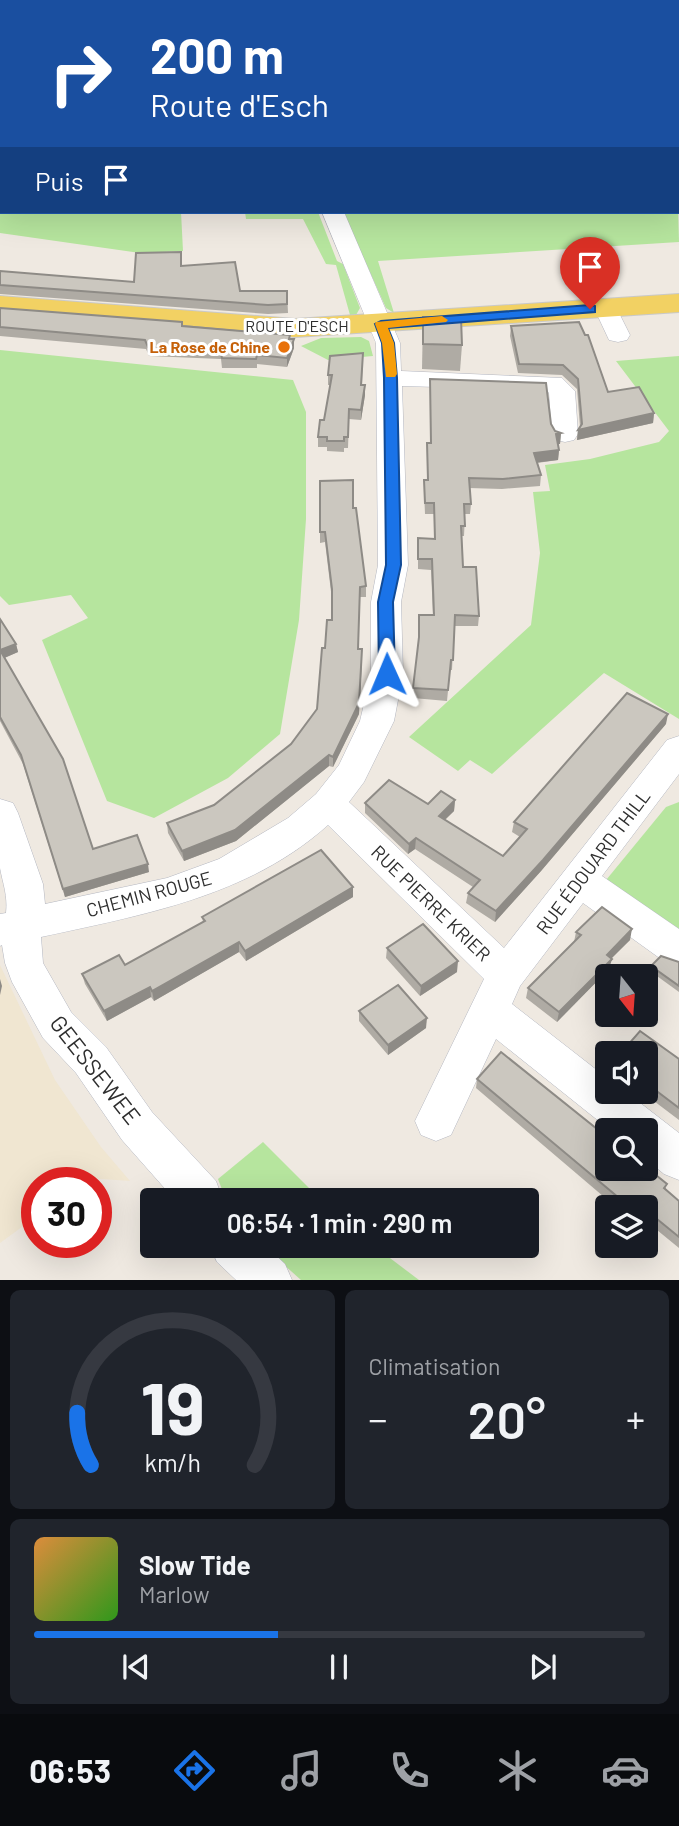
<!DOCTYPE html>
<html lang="fr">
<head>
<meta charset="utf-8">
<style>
  body { margin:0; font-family:Barlow,sans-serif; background:#20242c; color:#f1f3f6; height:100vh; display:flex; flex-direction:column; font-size:26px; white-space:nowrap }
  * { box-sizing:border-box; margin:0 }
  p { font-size:23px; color:#9ea1a6 }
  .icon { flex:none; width:38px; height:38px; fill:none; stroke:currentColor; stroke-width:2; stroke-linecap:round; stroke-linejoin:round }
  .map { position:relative; height:1280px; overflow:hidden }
  .sheet { display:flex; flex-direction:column; gap:10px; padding:10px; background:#0d0f14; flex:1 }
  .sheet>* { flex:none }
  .guide { position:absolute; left:0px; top:0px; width:679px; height:214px; box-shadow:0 7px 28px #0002; background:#1a4fa0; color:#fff; overflow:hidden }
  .needle { width:46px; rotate:163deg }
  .tools { position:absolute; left:595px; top:964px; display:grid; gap:14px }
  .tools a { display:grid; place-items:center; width:63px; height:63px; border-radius:7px; background:#171b24; box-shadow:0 7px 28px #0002; font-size:35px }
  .speed { position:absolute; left:21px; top:1167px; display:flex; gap:14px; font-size:35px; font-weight:700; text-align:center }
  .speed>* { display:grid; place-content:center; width:91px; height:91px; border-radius:50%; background:#171b24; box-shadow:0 7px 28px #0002; line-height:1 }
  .speed .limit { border:10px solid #d22; background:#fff; color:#111 }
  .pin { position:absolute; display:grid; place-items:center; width:60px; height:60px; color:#fff; margin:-72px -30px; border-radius:50% 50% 50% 0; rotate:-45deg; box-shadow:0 0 7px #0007 }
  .pin .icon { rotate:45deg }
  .me { position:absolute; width:77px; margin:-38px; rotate:359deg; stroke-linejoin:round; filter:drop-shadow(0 0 5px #0008) }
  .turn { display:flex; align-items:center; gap:24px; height:147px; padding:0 35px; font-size:32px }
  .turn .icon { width:91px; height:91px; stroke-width:2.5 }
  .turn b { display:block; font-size:49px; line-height:60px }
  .then { display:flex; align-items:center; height:66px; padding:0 35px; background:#0003; gap:14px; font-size:26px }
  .big { font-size:52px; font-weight:600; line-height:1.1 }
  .sheet .widget { flex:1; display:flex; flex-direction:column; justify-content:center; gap:10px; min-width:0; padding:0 24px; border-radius:10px; background:#20242c }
  .sheet .dial { align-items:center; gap:0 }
  .dial svg { height:182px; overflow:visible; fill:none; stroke:#363941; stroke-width:7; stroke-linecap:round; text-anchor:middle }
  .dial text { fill:#f1f3f6; stroke:none }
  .song { display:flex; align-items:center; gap:21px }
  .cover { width:84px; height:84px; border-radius:10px; background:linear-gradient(135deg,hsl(30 70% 55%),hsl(110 70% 35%)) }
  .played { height:7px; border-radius:4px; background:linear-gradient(90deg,#1a73e8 40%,#363941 40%) }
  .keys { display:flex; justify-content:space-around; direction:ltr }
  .heat { display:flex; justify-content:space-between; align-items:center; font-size:38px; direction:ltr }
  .sheet .tiles { flex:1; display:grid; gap:10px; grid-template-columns:1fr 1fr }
  .widget:last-child { grid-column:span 2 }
  .trip { position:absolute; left:140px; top:1188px; width:399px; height:70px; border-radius:7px; background:#171b24; box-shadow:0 7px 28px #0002; font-weight:600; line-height:70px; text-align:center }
  .dock { display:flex; height:112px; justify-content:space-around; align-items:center; background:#090b0e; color:#9ea1a6 }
  .dock .icon { width:49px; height:49px }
  .dock .selected { color:#1a73e8 }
  .dock b { font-size:32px; color:#f1f3f6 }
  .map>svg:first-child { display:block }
  .education { fill:#f0e6d1 }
  .green { fill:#b6e59e }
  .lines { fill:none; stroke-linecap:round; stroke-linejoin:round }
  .stream { stroke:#75cff0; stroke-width:3.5 }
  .minor-casing { stroke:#b4b7c1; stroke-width:1 }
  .major-casing { stroke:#c9c9c9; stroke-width:2 }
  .path { stroke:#c9c9c9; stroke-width:2; stroke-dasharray:3.5 2; stroke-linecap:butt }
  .minor { fill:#fff; fill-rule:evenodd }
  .major { fill:#f2d163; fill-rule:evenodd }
  .wall { fill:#afaba4 }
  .shaded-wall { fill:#8e8b86 }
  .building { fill:#cbc7bf; stroke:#8e8b86; stroke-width:2 }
  .route { fill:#1a73e8; stroke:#114b97; stroke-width:2 }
  .slow { fill:#f59e0b }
  .food-dot { fill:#e8710a; stroke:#fff; stroke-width:2.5 }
  .labels { text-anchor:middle; stroke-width:6; stroke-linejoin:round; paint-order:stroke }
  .far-street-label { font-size:16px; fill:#2e2e2e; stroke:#fff }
  .far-food-label { font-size:16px; font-weight:bold; fill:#c56008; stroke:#fff; text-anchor:end }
  .street-label { font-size:19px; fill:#2e2e2e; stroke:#fff }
  .near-street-label { font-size:23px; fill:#2e2e2e; stroke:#fff }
</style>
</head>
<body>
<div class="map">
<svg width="679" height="1280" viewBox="0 0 679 1280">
  <rect width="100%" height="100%" fill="#efe9e1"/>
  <path class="education" d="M0,965L55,1080L101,1147L130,1181L88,1178L81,1183H37V1216L0,1243Z"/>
  <g class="green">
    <path d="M0,149L2,212H181L183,251L140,253L0,233Z"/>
    <path d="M677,173L679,242L378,261L394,313L386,308L343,212H677Z"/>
    <path d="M245,212H318L337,261L343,264L360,308L356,315H350L336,265L326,264L303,219H246Z"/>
    <path d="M361,337L369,341L373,356L328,360L301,346L321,338Z"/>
    <path d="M0,350L293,380L306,412V519L299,620L280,734L228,778L154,818L107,801L42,640L88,618L71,595L9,605L0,596Z"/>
    <path d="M679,356V719L604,673L492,774L470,760L458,771L409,737L531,625L540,553L533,492L550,491L545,465L590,459L659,442L669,431L616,361Z"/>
    <path d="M679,802V940L602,885L666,807Z"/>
    <path d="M263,1142L321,1200H226L218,1179Z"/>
    <path d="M263,1246H374L419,1280H301Z"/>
  </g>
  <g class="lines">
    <path class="stream" d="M293,2L298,0"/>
    <g class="minor-casing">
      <g id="minor">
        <rect x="677" y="59" width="2" height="12"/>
        <rect x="677" y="164" width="2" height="12"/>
        <path d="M322,212H344L400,343L401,371L562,378L575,391L578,434L574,440L565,442L556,440L552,434L549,393L546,390L402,386L408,565L401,602L403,674L394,721L364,782L349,802L504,948L667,740L679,736V774L602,876L679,929V966L665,962L583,903L520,986L512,1004L607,1078V1092H626L679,1133V1180L664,1174L646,1159V1130H610L496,1039L451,1135L436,1141L421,1135L415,1121L484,979L328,825C248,897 141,915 41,937L43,963L71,1012L106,1047L152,1112L216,1181L223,1200H175L122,1140L76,1073L43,1038L12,982L5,963L2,945L0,946V914L6,913C8,896 3,884 0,868C0,846 0,821 0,799L13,803L18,813L43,884L45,904L167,878L219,859L288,818L316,794L339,765L360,721L371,674V602L378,565L376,343Z"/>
        <path d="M606,301L614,303L630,335L627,340L618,342L609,340L594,308L598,303Z"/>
        <path d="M210,1246H266L285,1264L292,1280H236L217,1262Z"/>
      </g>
    </g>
    <g class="major-casing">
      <path id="major" d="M679,294V312L295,337L0,314V296L295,319Z"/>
    </g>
    <g class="path">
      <path d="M201,0L216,2"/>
      <path d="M232,0L247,2"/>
      <path d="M508,0L517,2"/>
      <path d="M528,2L531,0"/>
      <path d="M617,2L638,0"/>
      <path d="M656,2L679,0"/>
    </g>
    <use href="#minor" class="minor"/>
    <use href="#major" class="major"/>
  </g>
  <g class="wall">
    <path d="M365,0H431L429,2H373Z"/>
    <path d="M677,18L679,20V55L677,56Z"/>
    <rect x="0" y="71" width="2" height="76"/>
    <path d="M182,266L240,291H287L288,313L268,314L0,294V271L134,282Z"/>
    <path d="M0,308L290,335V339H294V348L287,367L257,364V368H222L221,359L149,356L146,349L0,336Z"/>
    <path d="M423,317L462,345L460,371L422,369Z"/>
    <path d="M511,326L608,392L654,413L653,423L577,440L578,430L580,427L577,389L562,375L518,373L510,336Z"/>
    <path d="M363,353L362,385H365V395L361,420L349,419L348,448H344V452L327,451V447H318V437L324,420L330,385H328V375Z"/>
    <path d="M430,379L551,424L555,431L561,433L560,444H558L559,450L558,460L537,463L541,475L540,486L502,489L469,488L471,504L470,514H465L464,536H462L463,567L479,616L478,626H454L452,670H450L447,701L413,698L418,643L419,615H433L431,570L418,569V538L434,539V514H425L424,490V480H427V443H430Z"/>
    <path d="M320,481L353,508L366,586V597H359L358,649L359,714L333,767L329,766L236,841L184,861L168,833L167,823L214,805L291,744L317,709L325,648L332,620V600L325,542L320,543Z"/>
    <path d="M0,619L16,644L18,652L4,658L93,849L149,872L65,897L23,764L0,721Z"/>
    <path d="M666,724L541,871L495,922L466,903L468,893L473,887L415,849L408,854L365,813V803L428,804L455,800L454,811L445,820L503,856L520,837L512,832L514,822Z"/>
    <path d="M353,897L246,961L239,952L154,1001L151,997L107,1021L85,984L82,974L125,965L203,922L202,917Z"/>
    <path d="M576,932L630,940L611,958L609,969L557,1022L526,998L528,988L574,942Z"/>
    <path d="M387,948L457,972L420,996L386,958Z"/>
    <path d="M679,962V992L650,971L651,966Z"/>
    <path d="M359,1011L426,1028L388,1055L359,1021Z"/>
    <path d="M646,1054L679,1059V1120L642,1092H646Z"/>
    <path d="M477,1079L667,1184L665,1190L679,1201V1248L646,1221V1208H617L476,1088Z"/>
  </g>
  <g class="shaded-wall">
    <path d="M416,0H431L429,2H416Z"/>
    <path d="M294,339V348L287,367V358Z"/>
    <path d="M365,385V395L361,420V410Z"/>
    <path d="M654,413L653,423L577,440L578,430Z"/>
    <path d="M561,433L560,444H555L556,434Z"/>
    <path d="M559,450L558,460L533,463L534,453Z"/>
    <path d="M16,644L18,652L2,659L0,650Z"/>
    <path d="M362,660L359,714L333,767V757Z"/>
    <path d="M668,714L666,724L541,871L495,922L496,911Z"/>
    <path d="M329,755V766L236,841L184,861L182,851Z"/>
    <path d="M455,800L454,811L438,826L439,816Z"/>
    <path d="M416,838L415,849L408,854L409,844Z"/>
    <path d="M148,864L149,872L65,897L63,889Z"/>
    <path d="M353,887V897L246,961L245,951Z"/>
    <path d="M632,929L630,940L605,965L607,955Z"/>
    <path d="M239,942V952L154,1001L152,991Z"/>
    <path d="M612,959L609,969L557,1022L559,1012Z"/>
    <path d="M458,961L457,972L420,996L421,986Z"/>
    <path d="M0,979L2,986L0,995Z"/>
    <path d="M150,987L151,997L107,1021L104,1011Z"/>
    <path d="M427,1018L426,1028L388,1055V1045Z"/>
  </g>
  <g class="building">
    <path d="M677,18L679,20V34H677Z"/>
    <path d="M0,71H2V128L0,129Z"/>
    <path d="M181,252V266L235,262L240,291H287V304L268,305L0,285V271L134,282L136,253Z"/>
    <path d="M0,308L182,322V326L290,335L289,339H294L287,358L257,355L256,359L222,358L220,350L148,347L145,340L0,327Z"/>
    <path d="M423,317L461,318L462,345L423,344Z"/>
    <path d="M579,322L585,335H588L608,392L639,387L654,413L578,430L582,424L578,379L563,365L519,364L511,326Z"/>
    <path d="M363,353L361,385H365L361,410L349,409L348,437H344V441H327V437H318L320,420H324L332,375H328L330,356Z"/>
    <path d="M430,379L546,383L551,424L555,431L561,433L556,434L559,450L534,453L541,475L503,479L469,478L471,504H464L465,526H461L463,567H476L479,616L455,615L453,660H451L448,690L413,688L419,637V615H434L432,559H418V538L435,539L434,503H425L424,480H428L427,443H431Z"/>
    <path d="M353,480V508H356L366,586L360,587L358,649H362L359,703L333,757L329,755L235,830L182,851L167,823L214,805L291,744L317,709L322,648H325L327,620H332V589L325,532H320V481Z"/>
    <path d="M0,619L16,644L0,650L63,759L93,849L137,835L148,864L63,889L21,755L0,717Z"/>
    <path d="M627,693L668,714L543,860L496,911L468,893L480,880L416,838L409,844L365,803L389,780L428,804L441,791L455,800L439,816L503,856L527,829L514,822Z"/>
    <path d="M321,850L353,887L245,951L239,942L152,991L150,987L104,1011L82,974L119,955L125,965L205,921L202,917Z"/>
    <path d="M602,907L632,929L607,955L612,959L559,1012L528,988L581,935L576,932Z"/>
    <path d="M423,924L458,961L421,986L387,948Z"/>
    <path d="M661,956L679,962V986L651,966Z"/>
    <path d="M398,985L427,1018L388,1045L359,1011Z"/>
    <path d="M640,1031L679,1059V1108L646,1083V1054H620Z"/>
    <path d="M501,1052L607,1137V1169H646V1167L667,1184L664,1188L679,1201V1237L646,1210V1208H631L477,1079Z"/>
  </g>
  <path class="route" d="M590,305L595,306V312L388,328L394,343L397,378L401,565L393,602L395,674L387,680L381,678L379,674L378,602L386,565L384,378L382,343L375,324L381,321Z"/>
  <path class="slow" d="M442,316L448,320L446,322L388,328L394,343L397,374L395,377H386L382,343L375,324L376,322Z"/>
  <circle class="food-dot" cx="284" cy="347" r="7"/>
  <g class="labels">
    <g class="far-street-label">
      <text x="297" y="332">ROUTE D'ESCH</text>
    </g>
    <g class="far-food-label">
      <text x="270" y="353">La Rose de Chine</text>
    </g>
    <g class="street-label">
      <text transform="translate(593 862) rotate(-53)" y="7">RUE ÉDOUARD THILL</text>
      <text transform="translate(149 894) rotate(-15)" y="7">CHEMIN ROUGE</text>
      <text transform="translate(431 903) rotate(44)" y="7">RUE PIERRE KRIER</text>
    </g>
    <g class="near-street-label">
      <text transform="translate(95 1070) rotate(52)" y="8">GEESSEWEE</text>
    </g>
  </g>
</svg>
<div class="tools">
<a><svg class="needle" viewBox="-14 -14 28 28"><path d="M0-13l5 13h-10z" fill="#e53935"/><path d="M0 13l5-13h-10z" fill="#9ea1a6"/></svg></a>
<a><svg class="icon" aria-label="sound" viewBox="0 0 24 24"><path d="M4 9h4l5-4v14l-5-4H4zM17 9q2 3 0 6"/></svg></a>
<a><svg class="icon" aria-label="search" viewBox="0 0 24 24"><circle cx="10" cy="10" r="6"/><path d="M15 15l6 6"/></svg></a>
<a><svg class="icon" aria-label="layers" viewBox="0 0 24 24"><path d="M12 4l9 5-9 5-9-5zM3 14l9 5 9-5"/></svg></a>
</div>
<div class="speed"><div class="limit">30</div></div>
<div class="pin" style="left:590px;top:309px;background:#d93025"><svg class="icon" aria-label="arrive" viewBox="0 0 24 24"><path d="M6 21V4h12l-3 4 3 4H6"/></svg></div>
<svg class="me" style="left:387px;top:674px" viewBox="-20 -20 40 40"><path d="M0-17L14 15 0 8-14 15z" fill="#1a73e8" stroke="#fff" stroke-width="4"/></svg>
<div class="trip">06:54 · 1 min · 290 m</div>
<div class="guide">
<div class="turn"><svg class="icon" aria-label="right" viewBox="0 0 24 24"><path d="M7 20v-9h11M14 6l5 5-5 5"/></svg><div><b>200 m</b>Route d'Esch</div></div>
<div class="then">Puis<svg class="icon" aria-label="arrive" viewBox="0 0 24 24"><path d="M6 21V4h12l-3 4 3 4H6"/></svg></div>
</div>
</div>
<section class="sheet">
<div class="tiles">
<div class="widget dial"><svg viewBox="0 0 100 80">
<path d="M14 69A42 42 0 1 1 86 69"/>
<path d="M14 69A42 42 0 0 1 8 46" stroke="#1a73e8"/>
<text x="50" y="56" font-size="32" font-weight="700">19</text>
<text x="50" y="72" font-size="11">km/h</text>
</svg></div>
<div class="widget"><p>Climatisation</p>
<div class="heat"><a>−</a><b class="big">20°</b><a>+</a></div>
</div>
<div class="widget">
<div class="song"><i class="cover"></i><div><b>Slow Tide</b><p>Marlow</p></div></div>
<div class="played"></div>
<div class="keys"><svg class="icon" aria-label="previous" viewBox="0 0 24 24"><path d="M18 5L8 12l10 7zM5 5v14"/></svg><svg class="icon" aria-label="pause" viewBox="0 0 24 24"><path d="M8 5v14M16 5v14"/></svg><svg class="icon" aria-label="next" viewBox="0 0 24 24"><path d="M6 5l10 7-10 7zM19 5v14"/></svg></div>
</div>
</div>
</section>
<nav class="dock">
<b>06:53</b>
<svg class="icon selected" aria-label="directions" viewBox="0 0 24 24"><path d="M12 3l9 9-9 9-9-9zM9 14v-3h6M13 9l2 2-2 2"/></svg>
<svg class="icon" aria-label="music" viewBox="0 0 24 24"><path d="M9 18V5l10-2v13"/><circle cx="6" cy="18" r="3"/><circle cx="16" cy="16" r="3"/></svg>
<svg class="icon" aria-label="phone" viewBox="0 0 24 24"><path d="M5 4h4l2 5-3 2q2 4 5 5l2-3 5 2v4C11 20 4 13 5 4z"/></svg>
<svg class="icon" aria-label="climate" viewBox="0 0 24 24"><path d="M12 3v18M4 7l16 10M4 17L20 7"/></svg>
<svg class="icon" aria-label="car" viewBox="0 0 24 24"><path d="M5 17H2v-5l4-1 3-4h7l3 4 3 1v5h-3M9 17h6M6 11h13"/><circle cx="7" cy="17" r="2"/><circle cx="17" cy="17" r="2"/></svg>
</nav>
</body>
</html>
